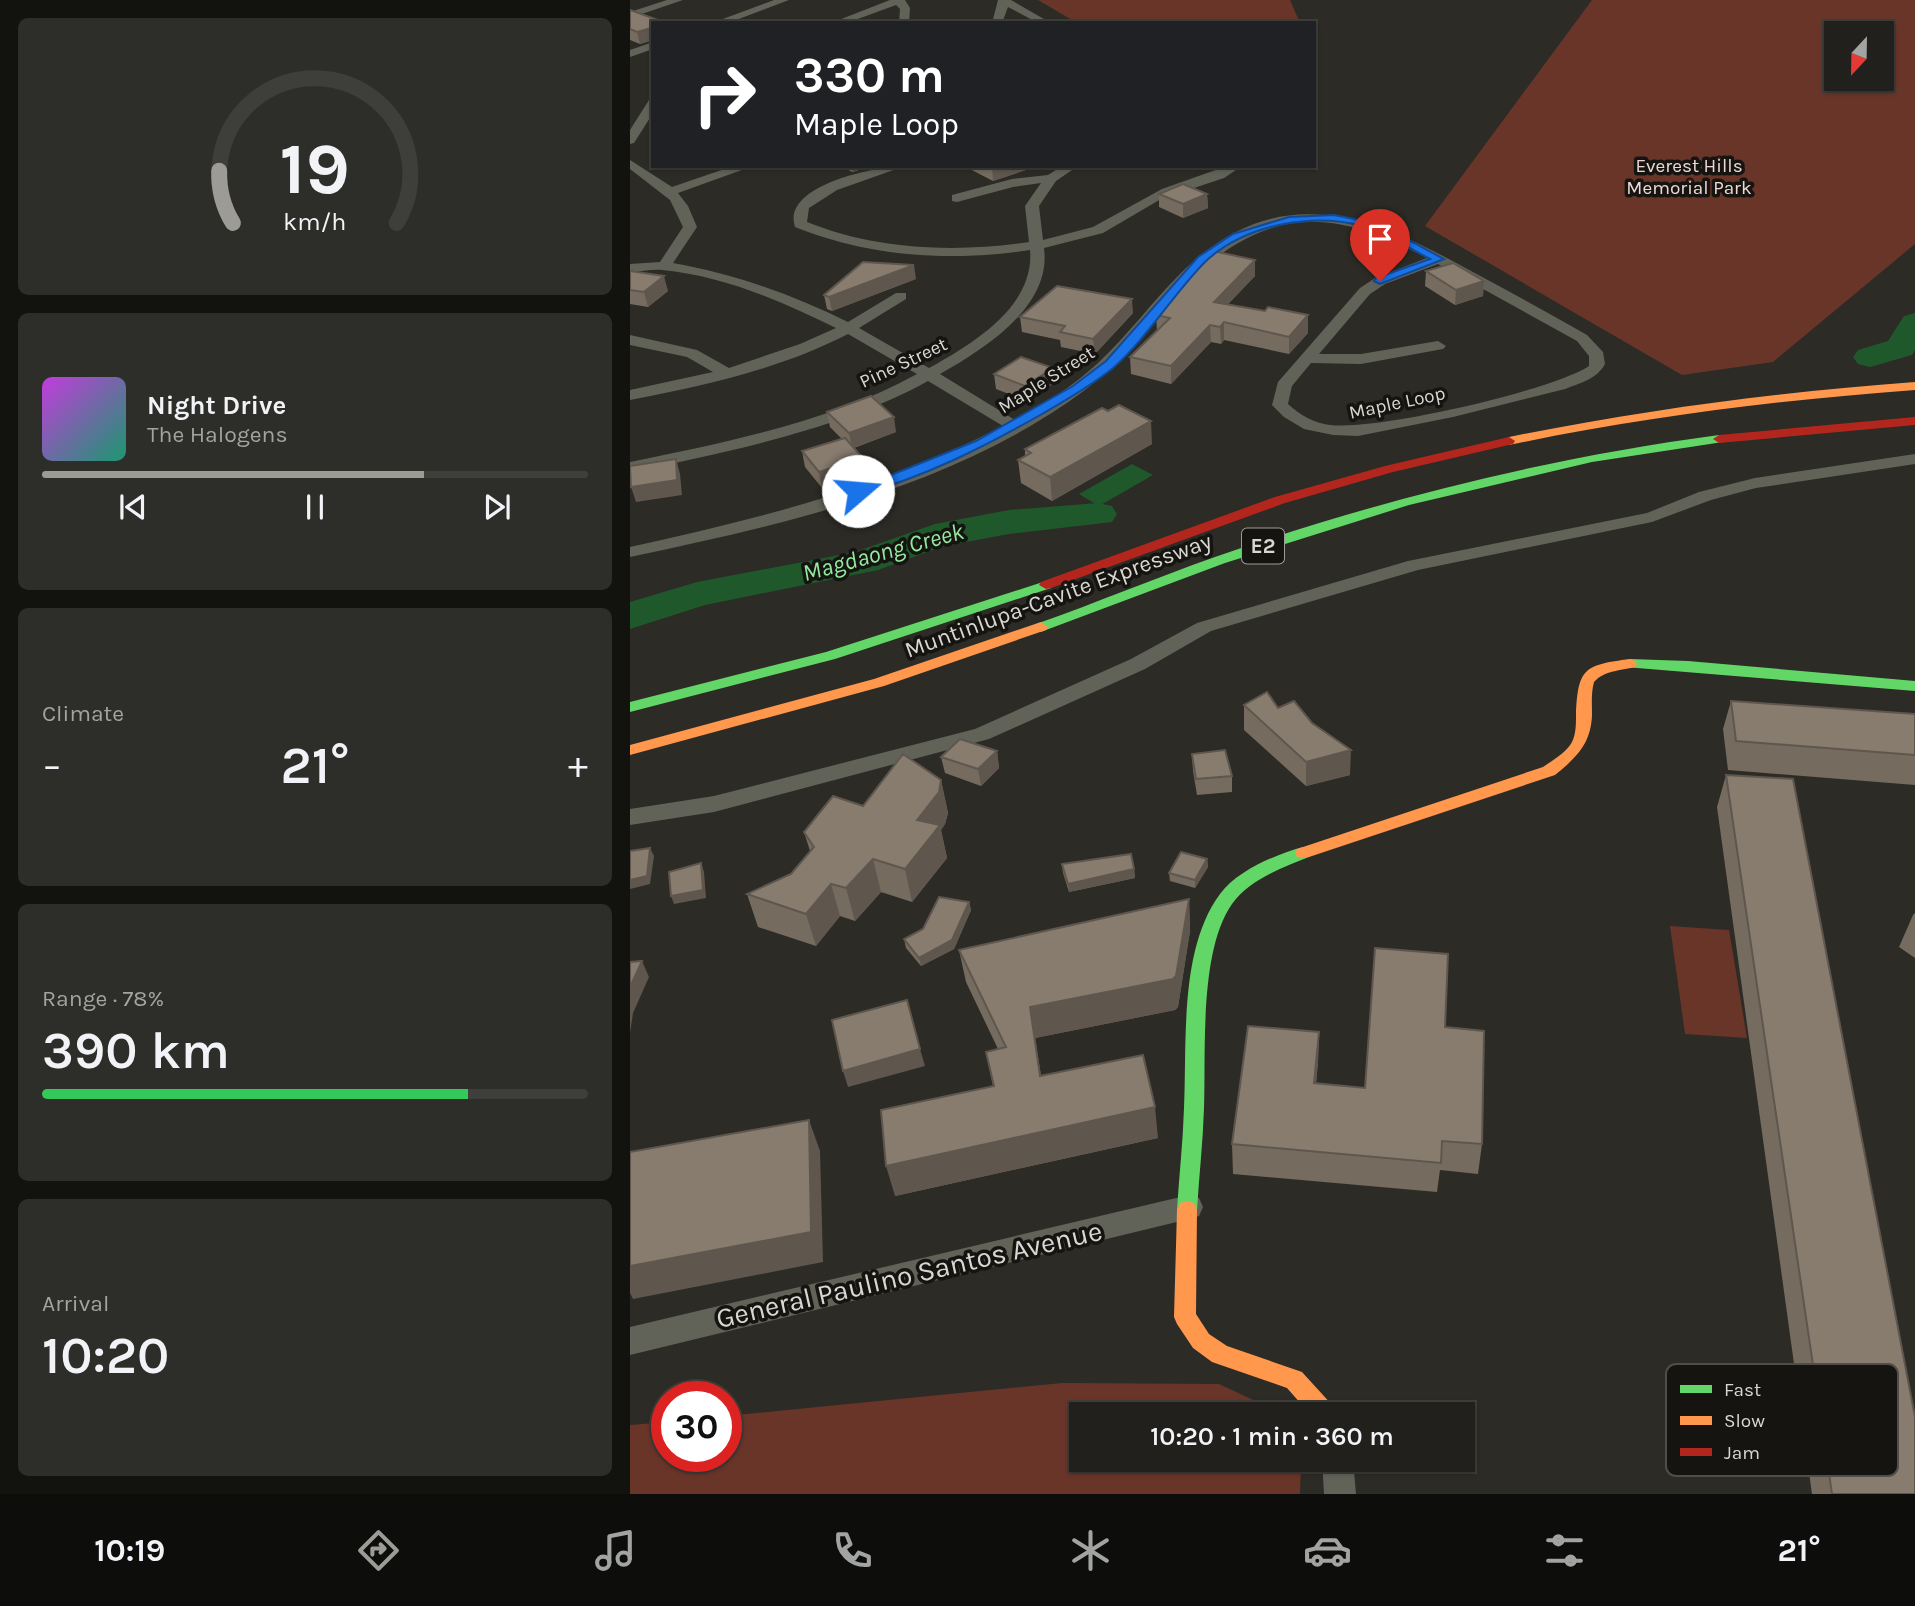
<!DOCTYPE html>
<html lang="en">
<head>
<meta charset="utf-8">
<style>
  body { margin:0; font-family:Karla,sans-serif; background:#2d2d29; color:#f1f3f6; height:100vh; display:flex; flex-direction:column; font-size:26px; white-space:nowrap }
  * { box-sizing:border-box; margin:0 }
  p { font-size:23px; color:#a2a3a3 }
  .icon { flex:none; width:38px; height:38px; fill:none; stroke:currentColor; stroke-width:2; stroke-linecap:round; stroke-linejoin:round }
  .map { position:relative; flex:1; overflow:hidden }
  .sheet { display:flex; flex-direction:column; gap:18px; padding:18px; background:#12120f; width:630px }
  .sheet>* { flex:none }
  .banner { position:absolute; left:21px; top:21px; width:665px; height:147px; border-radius:0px; box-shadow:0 2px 5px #0004,0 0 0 2px #3e3e3b; background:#202124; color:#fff; overflow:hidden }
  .needle { width:46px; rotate:202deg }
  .tools { position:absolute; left:1194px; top:21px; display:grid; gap:14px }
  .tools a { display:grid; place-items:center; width:70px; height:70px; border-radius:0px; background:#21201c; box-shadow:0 2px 5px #0004,0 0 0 2px #3e3e3b; font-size:35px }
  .speed { position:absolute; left:21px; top:1381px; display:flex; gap:14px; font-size:35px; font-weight:700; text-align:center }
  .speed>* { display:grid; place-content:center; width:91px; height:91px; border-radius:50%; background:#21201c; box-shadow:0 2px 5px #0004,0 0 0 2px #3e3e3b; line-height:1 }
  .speed .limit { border:10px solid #d22; background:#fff; color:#111 }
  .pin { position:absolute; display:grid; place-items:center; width:60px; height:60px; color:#fff; margin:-72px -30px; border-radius:50% 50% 50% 0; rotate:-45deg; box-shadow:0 0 7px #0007 }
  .pin .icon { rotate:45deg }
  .me { position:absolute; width:77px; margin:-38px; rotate:72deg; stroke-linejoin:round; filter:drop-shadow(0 0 5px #0008) }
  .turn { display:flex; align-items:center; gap:24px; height:147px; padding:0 28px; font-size:32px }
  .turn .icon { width:91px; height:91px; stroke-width:2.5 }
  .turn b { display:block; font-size:49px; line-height:60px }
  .big { font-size:52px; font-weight:600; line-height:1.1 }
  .sheet .widget { flex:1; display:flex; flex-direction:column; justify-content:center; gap:10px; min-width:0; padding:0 24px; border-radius:10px; background:#2d2d29 }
  .sheet .dial { align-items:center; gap:0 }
  .dial svg { height:182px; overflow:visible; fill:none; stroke:#3e3e3b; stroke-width:7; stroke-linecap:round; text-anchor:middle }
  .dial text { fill:#f1f3f6; stroke:none }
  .song { display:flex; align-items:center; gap:21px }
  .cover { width:84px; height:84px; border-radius:10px; background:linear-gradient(135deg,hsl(290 70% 55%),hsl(160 70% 35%)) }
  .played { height:7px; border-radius:4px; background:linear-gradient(90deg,#9c9b96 70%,#3e3e3b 70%) }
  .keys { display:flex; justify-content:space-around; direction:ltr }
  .heat { display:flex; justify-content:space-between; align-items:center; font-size:38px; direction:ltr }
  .charge { height:10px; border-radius:5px; background:linear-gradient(90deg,#34c759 78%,#3e3e3b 0) }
  .trip { position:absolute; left:439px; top:1402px; width:406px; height:70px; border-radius:0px; background:#21201c; box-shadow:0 2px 5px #0004,0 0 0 2px #3e3e3b; font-weight:600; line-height:70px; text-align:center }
  .tabs { display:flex; height:112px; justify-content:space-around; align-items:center; background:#0d0d0b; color:#a2a3a3 }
  .tabs .icon { width:49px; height:49px }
  .tabs .on { color:#9c9b96 }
  .tabs b { font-size:32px; color:#f1f3f6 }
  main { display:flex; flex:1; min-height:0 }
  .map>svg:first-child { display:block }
  .green { fill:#693529; fill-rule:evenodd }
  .water { fill:#1f592b }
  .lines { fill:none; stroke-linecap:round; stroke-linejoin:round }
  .river { fill:#1f592b; fill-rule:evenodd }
  .street { fill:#616359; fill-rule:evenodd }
  .fast { fill:#63d668; fill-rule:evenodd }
  .slow { fill:#ff974d; fill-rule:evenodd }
  .jam { fill:#b3261e; fill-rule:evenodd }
  .wall { fill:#756b5f }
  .shaded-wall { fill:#5f574e }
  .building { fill:#887c6f; stroke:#5f574e; stroke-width:2 }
  .route { fill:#1a73e8; stroke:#114b97; stroke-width:2 }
  .labels { text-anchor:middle; stroke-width:7; stroke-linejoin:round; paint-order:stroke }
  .far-park-label { font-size:19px; fill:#efd8d3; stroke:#151411 }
  .far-street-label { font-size:19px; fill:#d8d7d2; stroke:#151411 }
  .shield { fill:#151411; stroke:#9e9c98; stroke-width:2 }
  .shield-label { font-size:21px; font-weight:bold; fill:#d8d7d2 }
  .street-label { font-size:23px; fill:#d8d7d2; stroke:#151411 }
  .water-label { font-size:24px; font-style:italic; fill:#93ea9f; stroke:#151411 }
  .near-street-label { font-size:28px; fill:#d8d7d2; stroke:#151411 }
  .key { fill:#151411; stroke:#504e4b; stroke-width:2 }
  .key-label { font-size:19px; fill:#d8d7d2 }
</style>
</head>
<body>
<main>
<section class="sheet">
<div class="widget dial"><svg viewBox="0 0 100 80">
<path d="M14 69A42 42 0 1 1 86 69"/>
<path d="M14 69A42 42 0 0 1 8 46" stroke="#9c9b96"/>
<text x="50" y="56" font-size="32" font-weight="700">19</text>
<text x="50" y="72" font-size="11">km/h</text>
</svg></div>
<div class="widget">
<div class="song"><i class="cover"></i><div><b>Night Drive</b><p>The Halogens</p></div></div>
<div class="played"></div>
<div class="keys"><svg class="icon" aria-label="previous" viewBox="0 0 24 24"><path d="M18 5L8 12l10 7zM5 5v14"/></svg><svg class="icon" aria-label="pause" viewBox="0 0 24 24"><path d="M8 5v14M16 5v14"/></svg><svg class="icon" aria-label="next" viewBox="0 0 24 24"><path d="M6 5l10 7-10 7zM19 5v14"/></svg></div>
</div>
<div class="widget"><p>Climate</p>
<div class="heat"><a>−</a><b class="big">21°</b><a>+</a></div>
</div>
<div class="widget"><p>Range · 78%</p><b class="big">390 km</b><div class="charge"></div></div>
<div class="widget"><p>Arrival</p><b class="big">10:20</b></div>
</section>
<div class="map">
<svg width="1285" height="1494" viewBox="0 0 1285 1494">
  <rect width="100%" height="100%" fill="#2c2b26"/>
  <g class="green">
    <path d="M408,0H660L670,23H447Z"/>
    <path d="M962,0H1285V244L1143,362L1052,375L795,226ZM1251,33V79H1206V33Z"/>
    <path d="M1040,926L1099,930L1117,1038L1055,1034Z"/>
    <path d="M432,1383L589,1384L651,1413L452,1414V1460H671L670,1494H0V1425L37,1422V1456H96V1416Z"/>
  </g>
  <path class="water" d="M502,464L523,475L469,506L449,494Z"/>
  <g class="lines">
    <g class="river">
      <path d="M1285,313V350L1282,355L1240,367L1228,364L1223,357L1228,350L1258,341L1274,316Z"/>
      <path d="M468,503L482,506L487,514L482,522L379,534L314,546L248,570L75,605L0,629V602L67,582L225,552L305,524L379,510Z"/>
    </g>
    <g class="street">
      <path d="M37,0H53L0,18V12Z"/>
      <path d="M144,0H159L98,23H82Z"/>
      <path d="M260,0H275L280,8L279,23H269L270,9L266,5L217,23H201Z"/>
      <path d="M368,0H381L421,23H408L378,7L372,23H362Z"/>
      <path d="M23,42V49L0,57V50Z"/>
      <path d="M19,100H23V113L4,143L0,144V130Z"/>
      <path d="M0,160L42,187L103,166H123L48,193L58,206L67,227L43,263C105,274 161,294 218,322L266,293H276V299L229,328L299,368C342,344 405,307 400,250C322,262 239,257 165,227C151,185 247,166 275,166L207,190L179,208L177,222C246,250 326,253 399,242L395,206L411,183L383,187L327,202L322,201V195L382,179L418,175L432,166H448L426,181L409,206L413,240L463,227L532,189L597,166H612L594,178L531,199L473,233L414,248C422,307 354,349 310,374L385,420C414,405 444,385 468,363C498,335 522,302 551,273C647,178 738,214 841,271C880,292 919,313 957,335L973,352L975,364C967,379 950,383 935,389L823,417L728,436L703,435L674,429L654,417L642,405L648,382L730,288L745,278L797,258C747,232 692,209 636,230C556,259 520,341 455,390C325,487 155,524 0,557V547C128,519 256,487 373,426L298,381C214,428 95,453 0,472V462C94,443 203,421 287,374L218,334C150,369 74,386 0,400V390L83,372L57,357L0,345V335L67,350L99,368L170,344L206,328C151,301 94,276 32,270C22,269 11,272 0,272V264L30,262L53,227L40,200L0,169ZM808,264L947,341L959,356V366C921,391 745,431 700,425C684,423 670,415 658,404L662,386L681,363L731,364L813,349L816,346L808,341L731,354H689L740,294L755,284Z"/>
      <path d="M1285,454V464L1126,488L1081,500L1022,522L788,570L581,631L515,669L359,739L84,812L0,825V809L84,796L345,729L501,659L567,623L778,561L1017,513L1069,492L1125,478Z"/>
      <path d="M559,1195L569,1198L573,1207L569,1216L559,1219L0,1355V1327Z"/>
      <path d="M692,1460H723L726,1494H694Z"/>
    </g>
    <g class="fast">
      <path d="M1089,435L1093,436V442L962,462L779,505L595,563L416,630L411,632L404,627L406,624C466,603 525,578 585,557C749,500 917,458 1089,435Z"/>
      <path d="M416,581L421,582L423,585L421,588L205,659L0,712V702L196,652Z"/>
      <path d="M1000,659L1058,661L1285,681V691L995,667L993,664L995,661Z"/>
      <path d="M673,847L679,849L681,853L679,857C652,868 620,879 602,904C569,951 576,1052 574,1108C573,1142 569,1176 567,1210L564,1217L557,1219L550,1217L547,1210C549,1176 553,1142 554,1108C557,1043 549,949 590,894C608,870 645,855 673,847Z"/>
    </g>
    <g class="slow">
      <path d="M1285,382V390C1148,400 1013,417 879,445L873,441L879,437C1013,410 1148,392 1285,382Z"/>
      <path d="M411,622L418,627L416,630L254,686L0,755V745L244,679Z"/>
      <path d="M1000,659L1005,661L1007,664L1005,667C990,671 975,670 964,682C961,693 962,704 962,715C961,744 946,758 925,775L679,857H667L665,853L667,849L913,767C923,760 936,753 942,742C946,734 946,724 946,715C948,668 954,665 1000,659Z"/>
      <path d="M557,1201L564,1203L567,1210L566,1314L579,1334L597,1346L672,1372L703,1406L706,1414H680L657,1388L582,1362L563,1348L547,1324L544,1317L547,1210L550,1203Z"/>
    </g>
    <g class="jam">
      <path d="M1285,417V425L1089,443L1083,439L1089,435Z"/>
      <path d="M879,437L885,441L883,444L763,472L655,503L421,588L416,589L409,585L411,582L645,497L755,466Z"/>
    </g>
  </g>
  <g class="wall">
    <path d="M0,10L23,23V40L10,44L0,40Z"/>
    <path d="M211,166H243L222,172Z"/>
    <path d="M334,166H398L399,169L363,181Z"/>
    <path d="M529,194H577L578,208L553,218L529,207Z"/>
    <path d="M625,260V276L598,304L635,311L678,315V333L659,354L594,340L591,344L581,342L541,384L501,374L500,357L527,331L526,315Z"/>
    <path d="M0,271L38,291L18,307L0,304Z"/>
    <path d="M796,271L854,281L853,296L825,305L795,286Z"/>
    <path d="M286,279L202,311L197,309L194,295Z"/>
    <path d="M503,313L465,354L431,347L430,340L392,332L390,317Z"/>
    <path d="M423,368L424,383L397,401L366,389L364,374Z"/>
    <path d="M478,411L522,444L422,501L391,483L388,460L395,456V449Z"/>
    <path d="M197,412L266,432L224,448L236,473L192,488L175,467L172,451L212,439L200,427Z"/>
    <path d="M1101,701L1285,714V785L1098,770L1093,729Z"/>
    <path d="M614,705L648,708L720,775L676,786L614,730Z"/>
    <path d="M367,751L369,768L351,786L315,773L311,757Z"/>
    <path d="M562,754L602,776V792L567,795L563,771Z"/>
    <path d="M1096,775L1285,1494H1182L1087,807Z"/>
    <path d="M311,780L318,813L315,824L311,830L317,858L282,902L251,892L225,921L210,916L186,946L128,927L117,894L161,874L180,851L174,832L233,806Z"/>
    <path d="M577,859L578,867L565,888L540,881L539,873Z"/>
    <path d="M432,864L504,869L505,878L439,892L433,873Z"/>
    <path d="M559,899L560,931L548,1007L545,1010L405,1038L411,1076L528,1138L265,1196L363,1086L356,1052L368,1049L336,982L329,950Z"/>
    <path d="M339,902L341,910L324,949L291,966L276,948L274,939Z"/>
    <path d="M1285,913V958L1269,947L1283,915Z"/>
    <path d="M815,1027L852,1144L848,1174L810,1170L807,1192L603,1174L602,1144L689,1032L688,1062L686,1084L735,1088Z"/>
  </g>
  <g class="shaded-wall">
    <path d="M21,28L23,40L10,44L7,32Z"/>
    <path d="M221,166H243L222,172Z"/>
    <path d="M366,166H398L399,169L363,181L362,168Z"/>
    <path d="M577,194L578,208L553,218V204Z"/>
    <path d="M625,260V276L584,319V302Z"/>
    <path d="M284,265L286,279L202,311L199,297Z"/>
    <path d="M34,276L38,291L18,307L14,292Z"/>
    <path d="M854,281L853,296L825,305L826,290Z"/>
    <path d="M502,299L503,313L465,354L463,339Z"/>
    <path d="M678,315V333L659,354V337Z"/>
    <path d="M594,322V340L591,344L590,327Z"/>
    <path d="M580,325L581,342L541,384V366Z"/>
    <path d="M423,368L424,383L397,401L395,386Z"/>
    <path d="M264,417L266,432L222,448L219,433Z"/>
    <path d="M521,421L522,444L422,501L420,477Z"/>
    <path d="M233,458L236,473L192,488L189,472Z"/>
    <path d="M46,459L50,474L52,495L6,502L1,487Z"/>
    <path d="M721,750L720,775L676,786V762Z"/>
    <path d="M367,751L369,768L351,786L348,769Z"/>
    <path d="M311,780L318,813L315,824L311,830L317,858L282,902L275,869L287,820Z"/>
    <path d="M20,848L24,856L20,884L0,889V880Z"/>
    <path d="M243,859L251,892L225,921L216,888Z"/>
    <path d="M577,859L578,867L565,888V880Z"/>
    <path d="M71,863L74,872L76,898L44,904L41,896Z"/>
    <path d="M504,869L505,878L439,892L438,884Z"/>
    <path d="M201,884L210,916L186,946L176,914Z"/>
    <path d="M559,899L560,931L548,1007L545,1010L405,1038L415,1108L400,1007Z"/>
    <path d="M339,902L341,910L324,949L291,966L289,958Z"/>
    <path d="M12,961L19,977L3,1013L0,1033V987Z"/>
    <path d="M689,1032L688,1062L683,1113L684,1083Z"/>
    <path d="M290,1049L295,1066L218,1087L213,1071Z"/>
    <path d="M525,1107L528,1138L265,1196L256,1166Z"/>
    <path d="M179,1120L190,1151L193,1262L3,1299L0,1293V1266Z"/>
  </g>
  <g class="building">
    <path d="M0,10L36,23H23V38L21,28L7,32L0,29Z"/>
    <path d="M553,184L577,194L553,204L529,194Z"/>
    <path d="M583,251L625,260L584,302L635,311L638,307L678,315L659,337L594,322L590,327L580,325L541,366L500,357L540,318L526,315Z"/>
    <path d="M233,262L284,265L199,297L194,295Z"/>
    <path d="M823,263L854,281L826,290L796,271Z"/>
    <path d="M0,271L34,276L14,292L0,290Z"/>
    <path d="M427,286L502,299L463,339L430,332L435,326L390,317Z"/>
    <path d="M391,357L423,368L395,386L364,374Z"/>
    <path d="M241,396L264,417L219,433L197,412Z"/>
    <path d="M489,405L521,421L420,477L388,460L401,453L395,449L472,408L478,411Z"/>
    <path d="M215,438L233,458L189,472L172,451Z"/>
    <path d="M46,459L47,480L1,487L0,466Z"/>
    <path d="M637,692L648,708L664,701L682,723L721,750L676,762L614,705Z"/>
    <path d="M1101,701L1285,714V755L1106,741Z"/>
    <path d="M330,739L367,751L348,769L311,757Z"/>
    <path d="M595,750L602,776L566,779L562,754Z"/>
    <path d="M273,754L311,780L309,792L287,820L310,825L275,869L243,859L216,888L201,884L176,914L117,894L161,874L184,847L174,832L203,796L233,806Z"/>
    <path d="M1096,775L1163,779L1285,1417V1494H1202Z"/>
    <path d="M20,848L17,876L0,880V851Z"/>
    <path d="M551,852L577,859L565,880L539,873Z"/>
    <path d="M501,854L504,869L438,884L432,864Z"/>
    <path d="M71,863L73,890L41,896L39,872Z"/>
    <path d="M309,897L339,902L322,940L289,958L274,939L293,929Z"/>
    <path d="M559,899L546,976L543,979L400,1007L410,1076L513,1055L525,1107L256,1166L251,1110L364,1086L356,1052L376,1047L329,950Z"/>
    <path d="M745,948L818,954L815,1027L854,1031L852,1144L812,1141L811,1163L602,1144L618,1026L689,1032L684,1083L735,1088Z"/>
    <path d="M12,961L0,987V962Z"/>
    <path d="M277,1000L290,1049L213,1071L202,1020Z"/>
    <path d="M179,1120L181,1232L0,1266V1152Z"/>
  </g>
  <path class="route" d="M704,215L749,224L814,259L750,284L744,281L746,278L800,259C781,249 762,237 743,230C691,209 613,224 574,263C542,296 517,338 483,368C461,386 436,400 412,414C354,447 293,478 228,495L221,491L346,441L443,386L476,361L568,257L603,234L659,217Z"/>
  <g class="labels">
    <g class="far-park-label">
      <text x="1059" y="172">Everest Hills<tspan x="1059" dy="22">Memorial Park</tspan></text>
    </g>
    <g class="far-street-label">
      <text transform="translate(273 362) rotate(-25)" y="7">Pine Street</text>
      <text transform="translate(416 379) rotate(-32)" y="7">Maple Street</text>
      <text transform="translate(767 402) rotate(-12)" y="7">Maple Loop</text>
    </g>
    <rect class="shield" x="612" y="528.5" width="42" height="35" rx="5"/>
    <g class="shield-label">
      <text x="633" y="553">E2</text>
    </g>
    <g class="street-label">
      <text transform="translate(428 595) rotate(-20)" y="8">Muntinlupa-Cavite Expressway</text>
    </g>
    <g class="water-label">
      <text transform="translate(253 552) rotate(-15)" y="8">Magdaong Creek</text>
    </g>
    <g class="near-street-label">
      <text transform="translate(279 1274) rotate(-13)" y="10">General Paulino Santos Avenue</text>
    </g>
  </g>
  <rect x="1036" y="1364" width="232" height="112" rx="10" class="key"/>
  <rect x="1050" y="1385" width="32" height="8" fill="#63d668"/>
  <rect x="1050" y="1416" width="32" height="9" fill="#ff974d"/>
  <rect x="1050" y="1448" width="32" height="8" fill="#b3261e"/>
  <g class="key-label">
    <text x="1094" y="1396">Fast</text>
    <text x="1094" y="1427">Slow</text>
    <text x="1094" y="1459">Jam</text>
  </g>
</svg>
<div class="tools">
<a><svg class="needle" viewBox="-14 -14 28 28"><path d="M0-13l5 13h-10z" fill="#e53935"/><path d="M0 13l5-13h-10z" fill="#a2a3a3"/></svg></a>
</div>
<div class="speed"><div class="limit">30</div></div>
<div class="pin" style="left:750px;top:281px;background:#d93025"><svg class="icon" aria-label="arrive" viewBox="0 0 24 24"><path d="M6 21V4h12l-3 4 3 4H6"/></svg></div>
<svg class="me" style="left:228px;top:491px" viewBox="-20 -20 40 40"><circle r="19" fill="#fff"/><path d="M0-13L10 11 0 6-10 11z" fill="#1a73e8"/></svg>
<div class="trip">10:20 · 1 min · 360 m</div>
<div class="banner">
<div class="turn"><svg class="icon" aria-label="right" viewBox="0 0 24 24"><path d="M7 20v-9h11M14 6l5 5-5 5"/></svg><div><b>330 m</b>Maple Loop</div></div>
</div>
</div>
</main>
<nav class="tabs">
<b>10:19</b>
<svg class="icon on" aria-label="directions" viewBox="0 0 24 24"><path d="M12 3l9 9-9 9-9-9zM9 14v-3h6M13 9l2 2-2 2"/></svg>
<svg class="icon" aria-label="music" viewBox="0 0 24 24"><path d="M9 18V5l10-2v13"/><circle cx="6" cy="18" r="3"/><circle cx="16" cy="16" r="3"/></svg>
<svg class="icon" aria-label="phone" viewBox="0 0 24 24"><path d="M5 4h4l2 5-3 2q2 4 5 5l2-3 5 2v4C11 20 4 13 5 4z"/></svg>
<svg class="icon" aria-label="climate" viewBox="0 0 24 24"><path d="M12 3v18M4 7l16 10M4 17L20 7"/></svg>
<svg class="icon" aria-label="car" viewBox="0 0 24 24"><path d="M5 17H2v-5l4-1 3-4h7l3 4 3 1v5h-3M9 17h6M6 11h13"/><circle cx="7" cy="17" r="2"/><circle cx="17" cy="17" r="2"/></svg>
<svg class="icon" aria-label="filters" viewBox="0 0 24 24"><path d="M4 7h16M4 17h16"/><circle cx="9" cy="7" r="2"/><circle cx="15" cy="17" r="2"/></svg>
<b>21°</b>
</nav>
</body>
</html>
